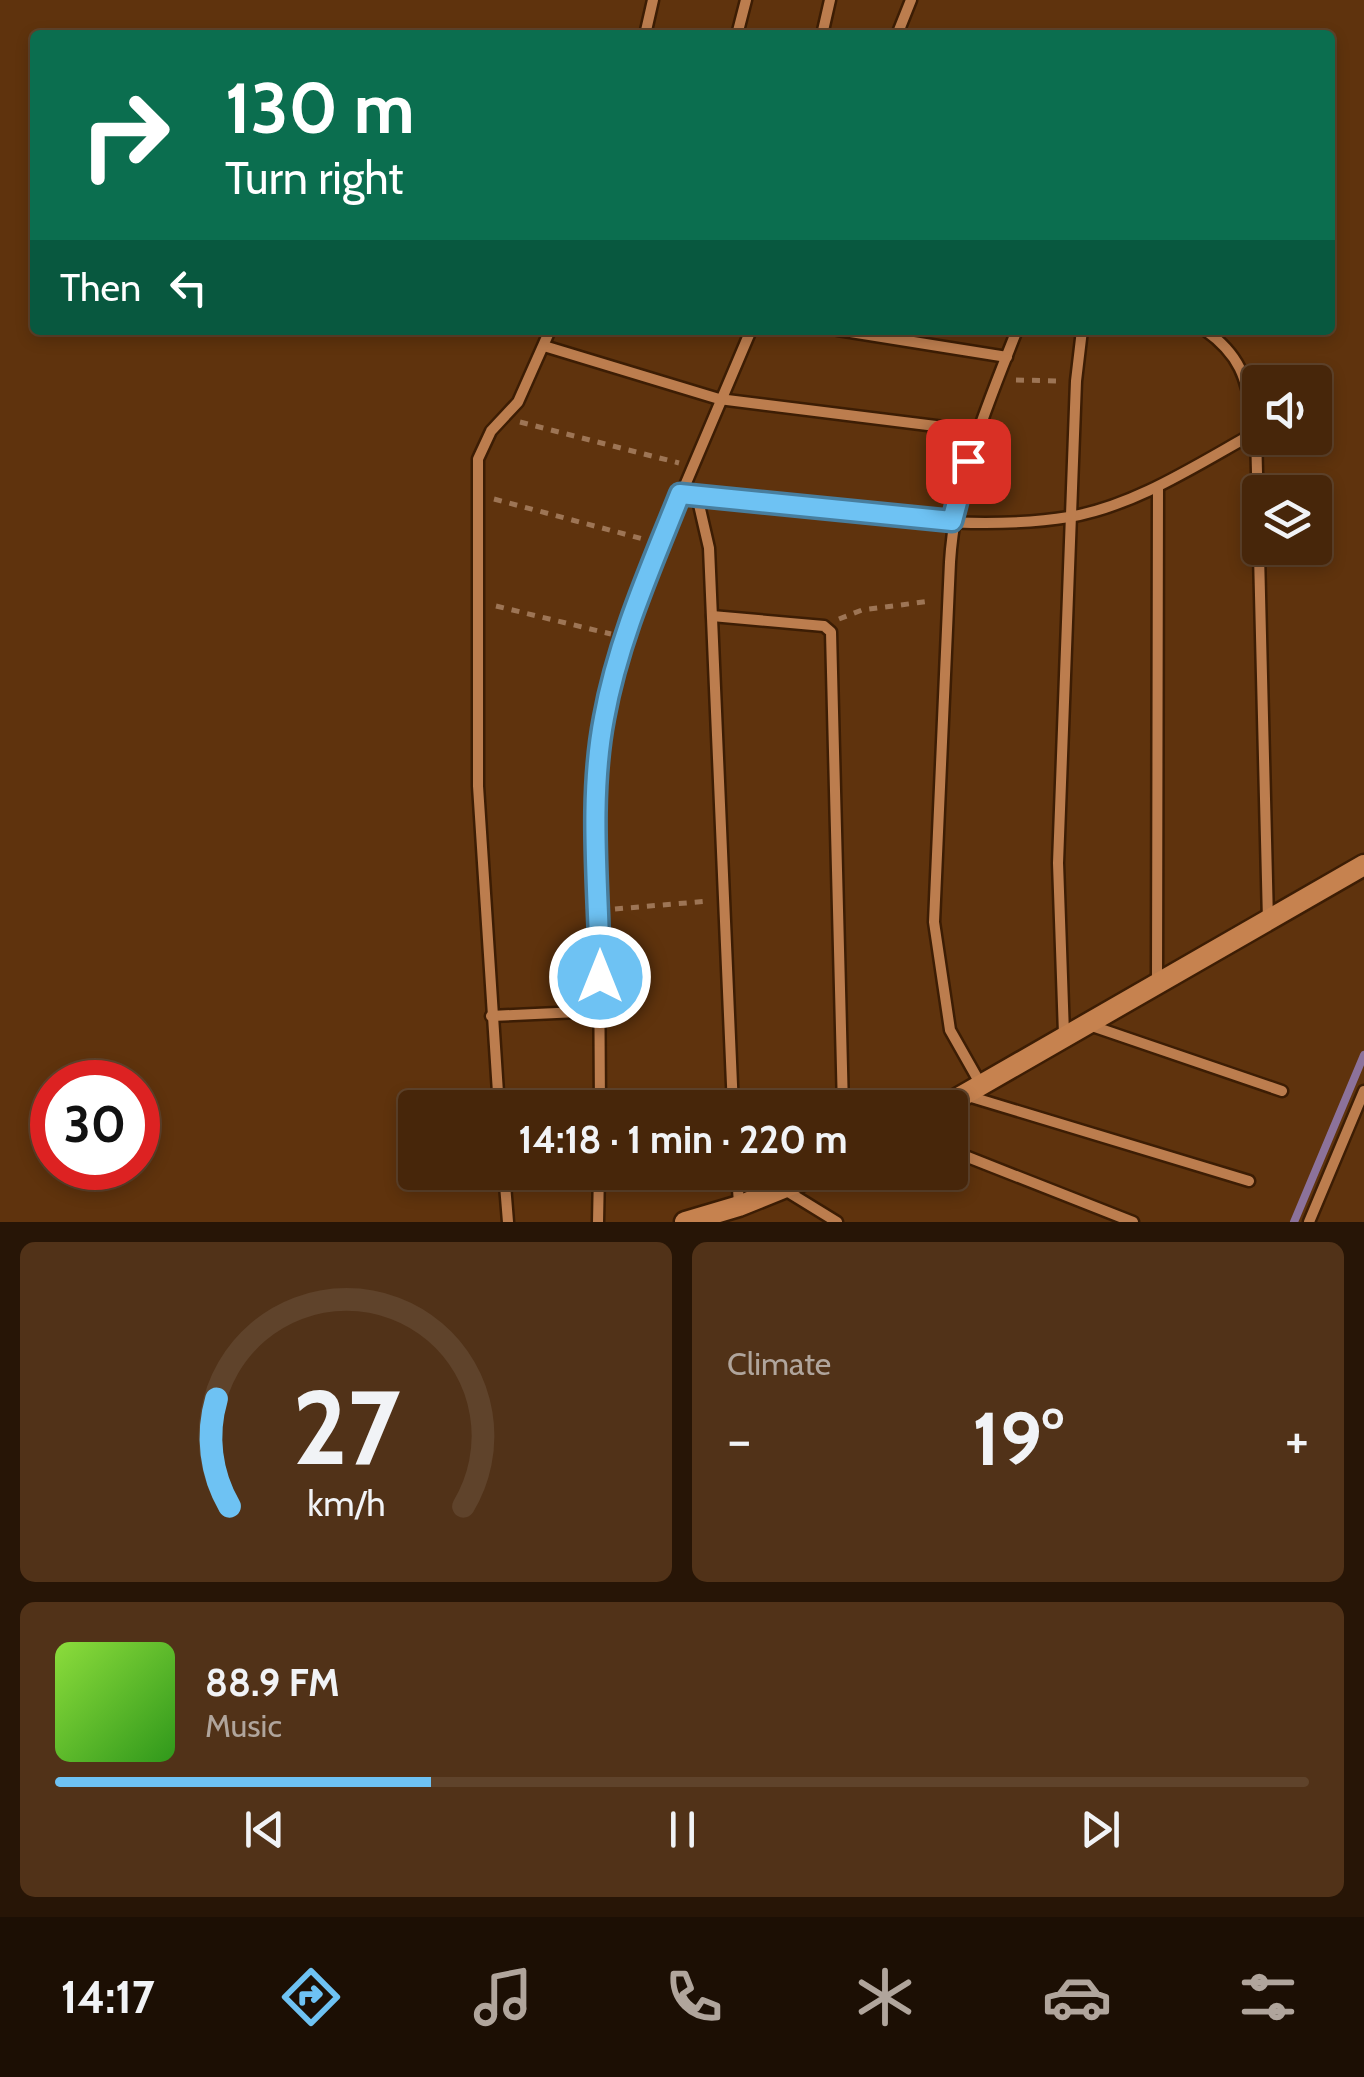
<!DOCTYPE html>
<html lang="en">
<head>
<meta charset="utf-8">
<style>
  body { margin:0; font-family:Cabin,sans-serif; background:#513218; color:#f1f3f6; height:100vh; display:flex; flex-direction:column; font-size:38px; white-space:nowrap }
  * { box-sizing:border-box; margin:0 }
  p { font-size:32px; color:#b0a59c }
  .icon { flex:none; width:55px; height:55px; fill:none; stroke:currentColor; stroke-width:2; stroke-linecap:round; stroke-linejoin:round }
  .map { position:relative; height:1222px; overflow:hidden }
  .side { display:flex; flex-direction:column; gap:20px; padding:20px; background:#271506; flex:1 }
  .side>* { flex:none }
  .top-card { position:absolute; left:30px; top:30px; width:1305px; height:305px; border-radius:10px; box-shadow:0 5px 15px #0003,0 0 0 2px #5f432b; background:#0b6e4f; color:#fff; overflow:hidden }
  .tools { position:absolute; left:1242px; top:365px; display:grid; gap:20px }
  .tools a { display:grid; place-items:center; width:90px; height:90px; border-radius:10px; background:#47260a; box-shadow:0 5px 15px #0003,0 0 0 2px #5f432b; font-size:50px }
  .speed { position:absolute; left:30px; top:1060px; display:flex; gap:20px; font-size:50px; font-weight:700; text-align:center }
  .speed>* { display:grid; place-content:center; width:130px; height:130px; border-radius:50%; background:#47260a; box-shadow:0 5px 15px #0003,0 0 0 2px #5f432b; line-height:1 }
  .speed .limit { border:15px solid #d22; background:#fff; color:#111 }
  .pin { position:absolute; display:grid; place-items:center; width:85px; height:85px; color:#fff; margin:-42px; border-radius:20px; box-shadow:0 5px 15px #0006 }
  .me { position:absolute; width:110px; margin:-55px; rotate:0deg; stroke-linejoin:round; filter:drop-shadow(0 0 8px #0008) }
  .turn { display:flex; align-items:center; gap:35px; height:210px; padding:0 30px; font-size:45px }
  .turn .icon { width:130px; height:130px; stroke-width:2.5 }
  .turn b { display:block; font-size:70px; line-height:85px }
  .then { display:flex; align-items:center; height:95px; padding:0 30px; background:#0003; gap:20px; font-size:38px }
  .big { font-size:75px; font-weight:700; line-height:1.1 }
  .side .card { flex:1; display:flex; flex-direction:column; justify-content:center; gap:15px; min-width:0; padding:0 35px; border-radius:15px; background:#513218 }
  .side .dial { align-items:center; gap:0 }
  .dial svg { height:260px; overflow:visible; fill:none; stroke:#5f432b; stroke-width:7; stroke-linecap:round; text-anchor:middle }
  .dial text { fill:#f1f3f6; stroke:none }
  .song { display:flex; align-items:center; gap:30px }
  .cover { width:120px; height:120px; border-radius:15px; background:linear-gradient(135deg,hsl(90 70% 55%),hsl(110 70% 35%)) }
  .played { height:10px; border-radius:5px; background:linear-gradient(90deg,#6ec2f3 30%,#5f432b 30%) }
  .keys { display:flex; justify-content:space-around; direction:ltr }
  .heat { display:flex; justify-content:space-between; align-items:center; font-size:55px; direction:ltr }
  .side .tiles { flex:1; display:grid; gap:20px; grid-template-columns:1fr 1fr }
  .card:last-child { grid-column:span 2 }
  .trip { position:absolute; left:398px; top:1090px; width:570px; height:100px; border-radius:10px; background:#47260a; box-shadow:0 5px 15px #0003,0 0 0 2px #5f432b; font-weight:700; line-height:100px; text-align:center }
  .dock { display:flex; height:160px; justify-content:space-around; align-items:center; background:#1c0f04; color:#b0a59c }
  .dock .icon { width:70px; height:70px }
  .dock .active { color:#6ec2f3 }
  .dock b { font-size:45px; color:#f1f3f6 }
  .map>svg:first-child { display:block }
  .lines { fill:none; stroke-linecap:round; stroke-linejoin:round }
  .stream { stroke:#8c729b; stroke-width:8 }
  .street-casing { stroke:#3c1d04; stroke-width:15 }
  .secondary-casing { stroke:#3c1d04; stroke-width:25 }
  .path { stroke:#9d7555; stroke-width:5; stroke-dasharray:8 8; stroke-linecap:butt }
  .street { stroke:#bc7d4e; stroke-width:10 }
  .secondary { stroke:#c6824f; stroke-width:20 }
  .route-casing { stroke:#487e9e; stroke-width:25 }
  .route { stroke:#6ec2f3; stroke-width:18 }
</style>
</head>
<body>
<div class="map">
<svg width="1364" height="1222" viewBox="0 0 1364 1222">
  <rect width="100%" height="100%" fill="#5f330d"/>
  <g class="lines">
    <path class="stream" d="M1294,1222L1364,1055"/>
    <g class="street-casing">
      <g id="street">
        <path d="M645,35L653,0"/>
        <path d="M737,35L746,0"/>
        <path d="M822,35L830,0"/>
        <path d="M897,35L911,0"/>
        <path d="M838,330L1007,357"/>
        <path d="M1205,330C1247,360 1246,385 1256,432L1268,921"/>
        <path d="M544,346L719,399L976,431"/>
        <path d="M680,494C797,505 954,536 1069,517C1135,506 1198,464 1256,432"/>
        <path d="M697,496L709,548L733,1108"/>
        <path d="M712,616L824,626L831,632L843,1108"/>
        <path d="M1157,982L1158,487"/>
        <path d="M491,1016L600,1011"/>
        <path d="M1089,1025L1282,1091"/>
        <path d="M1064,1034L1058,863L1076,381L1082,330"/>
        <path d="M980,1083L950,1030L934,922L950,562C955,480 987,406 1017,330"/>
        <path d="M968,1096L1249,1181"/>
        <path d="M499,1108L478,786V459L491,431L518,402L550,330"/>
        <path d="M600,1108L598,785L603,720L641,589L751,330"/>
        <path d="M950,1150L1133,1222"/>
        <path d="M504,1172L508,1222"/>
        <path d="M737,1172L739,1205"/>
        <path d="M785,1190L837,1222"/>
        <path d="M598,1222L599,1172"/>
        <path d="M1309,1222L1364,1091"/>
      </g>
    </g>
    <g class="secondary-casing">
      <g id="secondary">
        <path d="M941,1108L1364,865"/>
        <path d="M685,1222L739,1206L823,1172"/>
      </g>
    </g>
    <g class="path">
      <path d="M1016,380L1060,381"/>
      <path d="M520,422L679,463"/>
      <path d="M494,499L643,539"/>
      <path d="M496,606L611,634"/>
      <path d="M839,619L862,610L931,601"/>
      <path d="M615,909L709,901"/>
    </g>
    <use href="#street" class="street"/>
    <use href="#secondary" class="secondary"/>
  </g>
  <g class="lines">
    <g class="route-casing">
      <path id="route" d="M600,977C599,893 588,801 604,718C618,640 651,567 680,494L952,521L968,461"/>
    </g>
    <use href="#route" class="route"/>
  </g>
</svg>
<div class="tools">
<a><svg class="icon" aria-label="sound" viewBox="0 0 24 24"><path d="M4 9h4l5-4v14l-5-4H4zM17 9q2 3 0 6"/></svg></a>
<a><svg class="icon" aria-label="layers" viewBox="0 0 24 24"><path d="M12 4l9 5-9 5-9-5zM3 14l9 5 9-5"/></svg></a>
</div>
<div class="speed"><div class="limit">30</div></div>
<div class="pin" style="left:968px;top:461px;background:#d93025"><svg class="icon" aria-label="arrive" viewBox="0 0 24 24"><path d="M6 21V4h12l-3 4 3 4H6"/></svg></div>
<svg class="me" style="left:600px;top:977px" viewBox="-20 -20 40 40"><circle r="17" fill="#6ec2f3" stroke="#fff" stroke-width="3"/><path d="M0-11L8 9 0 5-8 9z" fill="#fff"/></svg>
<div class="trip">14:18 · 1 min · 220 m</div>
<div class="top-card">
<div class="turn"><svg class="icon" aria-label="right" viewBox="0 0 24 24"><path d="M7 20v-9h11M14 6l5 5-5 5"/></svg><div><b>130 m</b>Turn right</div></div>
<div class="then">Then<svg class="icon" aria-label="left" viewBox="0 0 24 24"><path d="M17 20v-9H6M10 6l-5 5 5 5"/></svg></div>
</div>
</div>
<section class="side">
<div class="tiles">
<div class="card dial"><svg viewBox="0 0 100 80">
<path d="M14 69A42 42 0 1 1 86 69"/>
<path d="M14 69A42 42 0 0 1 10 36" stroke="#6ec2f3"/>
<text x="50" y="56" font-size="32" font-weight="700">27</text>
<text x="50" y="72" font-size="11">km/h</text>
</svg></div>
<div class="card"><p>Climate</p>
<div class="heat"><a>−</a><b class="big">19°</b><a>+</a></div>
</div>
<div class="card">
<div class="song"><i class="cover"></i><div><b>88.9 FM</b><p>Music</p></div></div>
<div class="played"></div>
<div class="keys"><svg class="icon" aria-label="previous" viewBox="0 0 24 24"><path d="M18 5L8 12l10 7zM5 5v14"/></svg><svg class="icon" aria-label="pause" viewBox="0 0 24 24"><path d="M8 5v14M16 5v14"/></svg><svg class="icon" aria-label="next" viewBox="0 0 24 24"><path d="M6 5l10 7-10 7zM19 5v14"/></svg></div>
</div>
</div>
</section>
<nav class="dock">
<b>14:17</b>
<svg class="icon active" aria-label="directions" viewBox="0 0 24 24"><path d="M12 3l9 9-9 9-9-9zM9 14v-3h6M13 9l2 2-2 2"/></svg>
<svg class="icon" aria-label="music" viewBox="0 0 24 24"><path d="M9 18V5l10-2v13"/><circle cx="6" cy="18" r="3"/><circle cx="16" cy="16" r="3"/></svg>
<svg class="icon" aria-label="phone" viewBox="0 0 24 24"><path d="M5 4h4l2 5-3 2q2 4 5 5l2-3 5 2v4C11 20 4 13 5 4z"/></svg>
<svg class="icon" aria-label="climate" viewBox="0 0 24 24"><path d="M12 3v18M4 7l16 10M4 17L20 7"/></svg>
<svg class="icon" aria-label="car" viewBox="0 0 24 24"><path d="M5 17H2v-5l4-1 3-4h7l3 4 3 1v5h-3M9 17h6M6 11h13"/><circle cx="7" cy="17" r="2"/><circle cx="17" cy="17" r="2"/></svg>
<svg class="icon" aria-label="filters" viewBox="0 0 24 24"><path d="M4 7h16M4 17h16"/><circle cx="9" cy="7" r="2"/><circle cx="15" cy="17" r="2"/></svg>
</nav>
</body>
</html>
